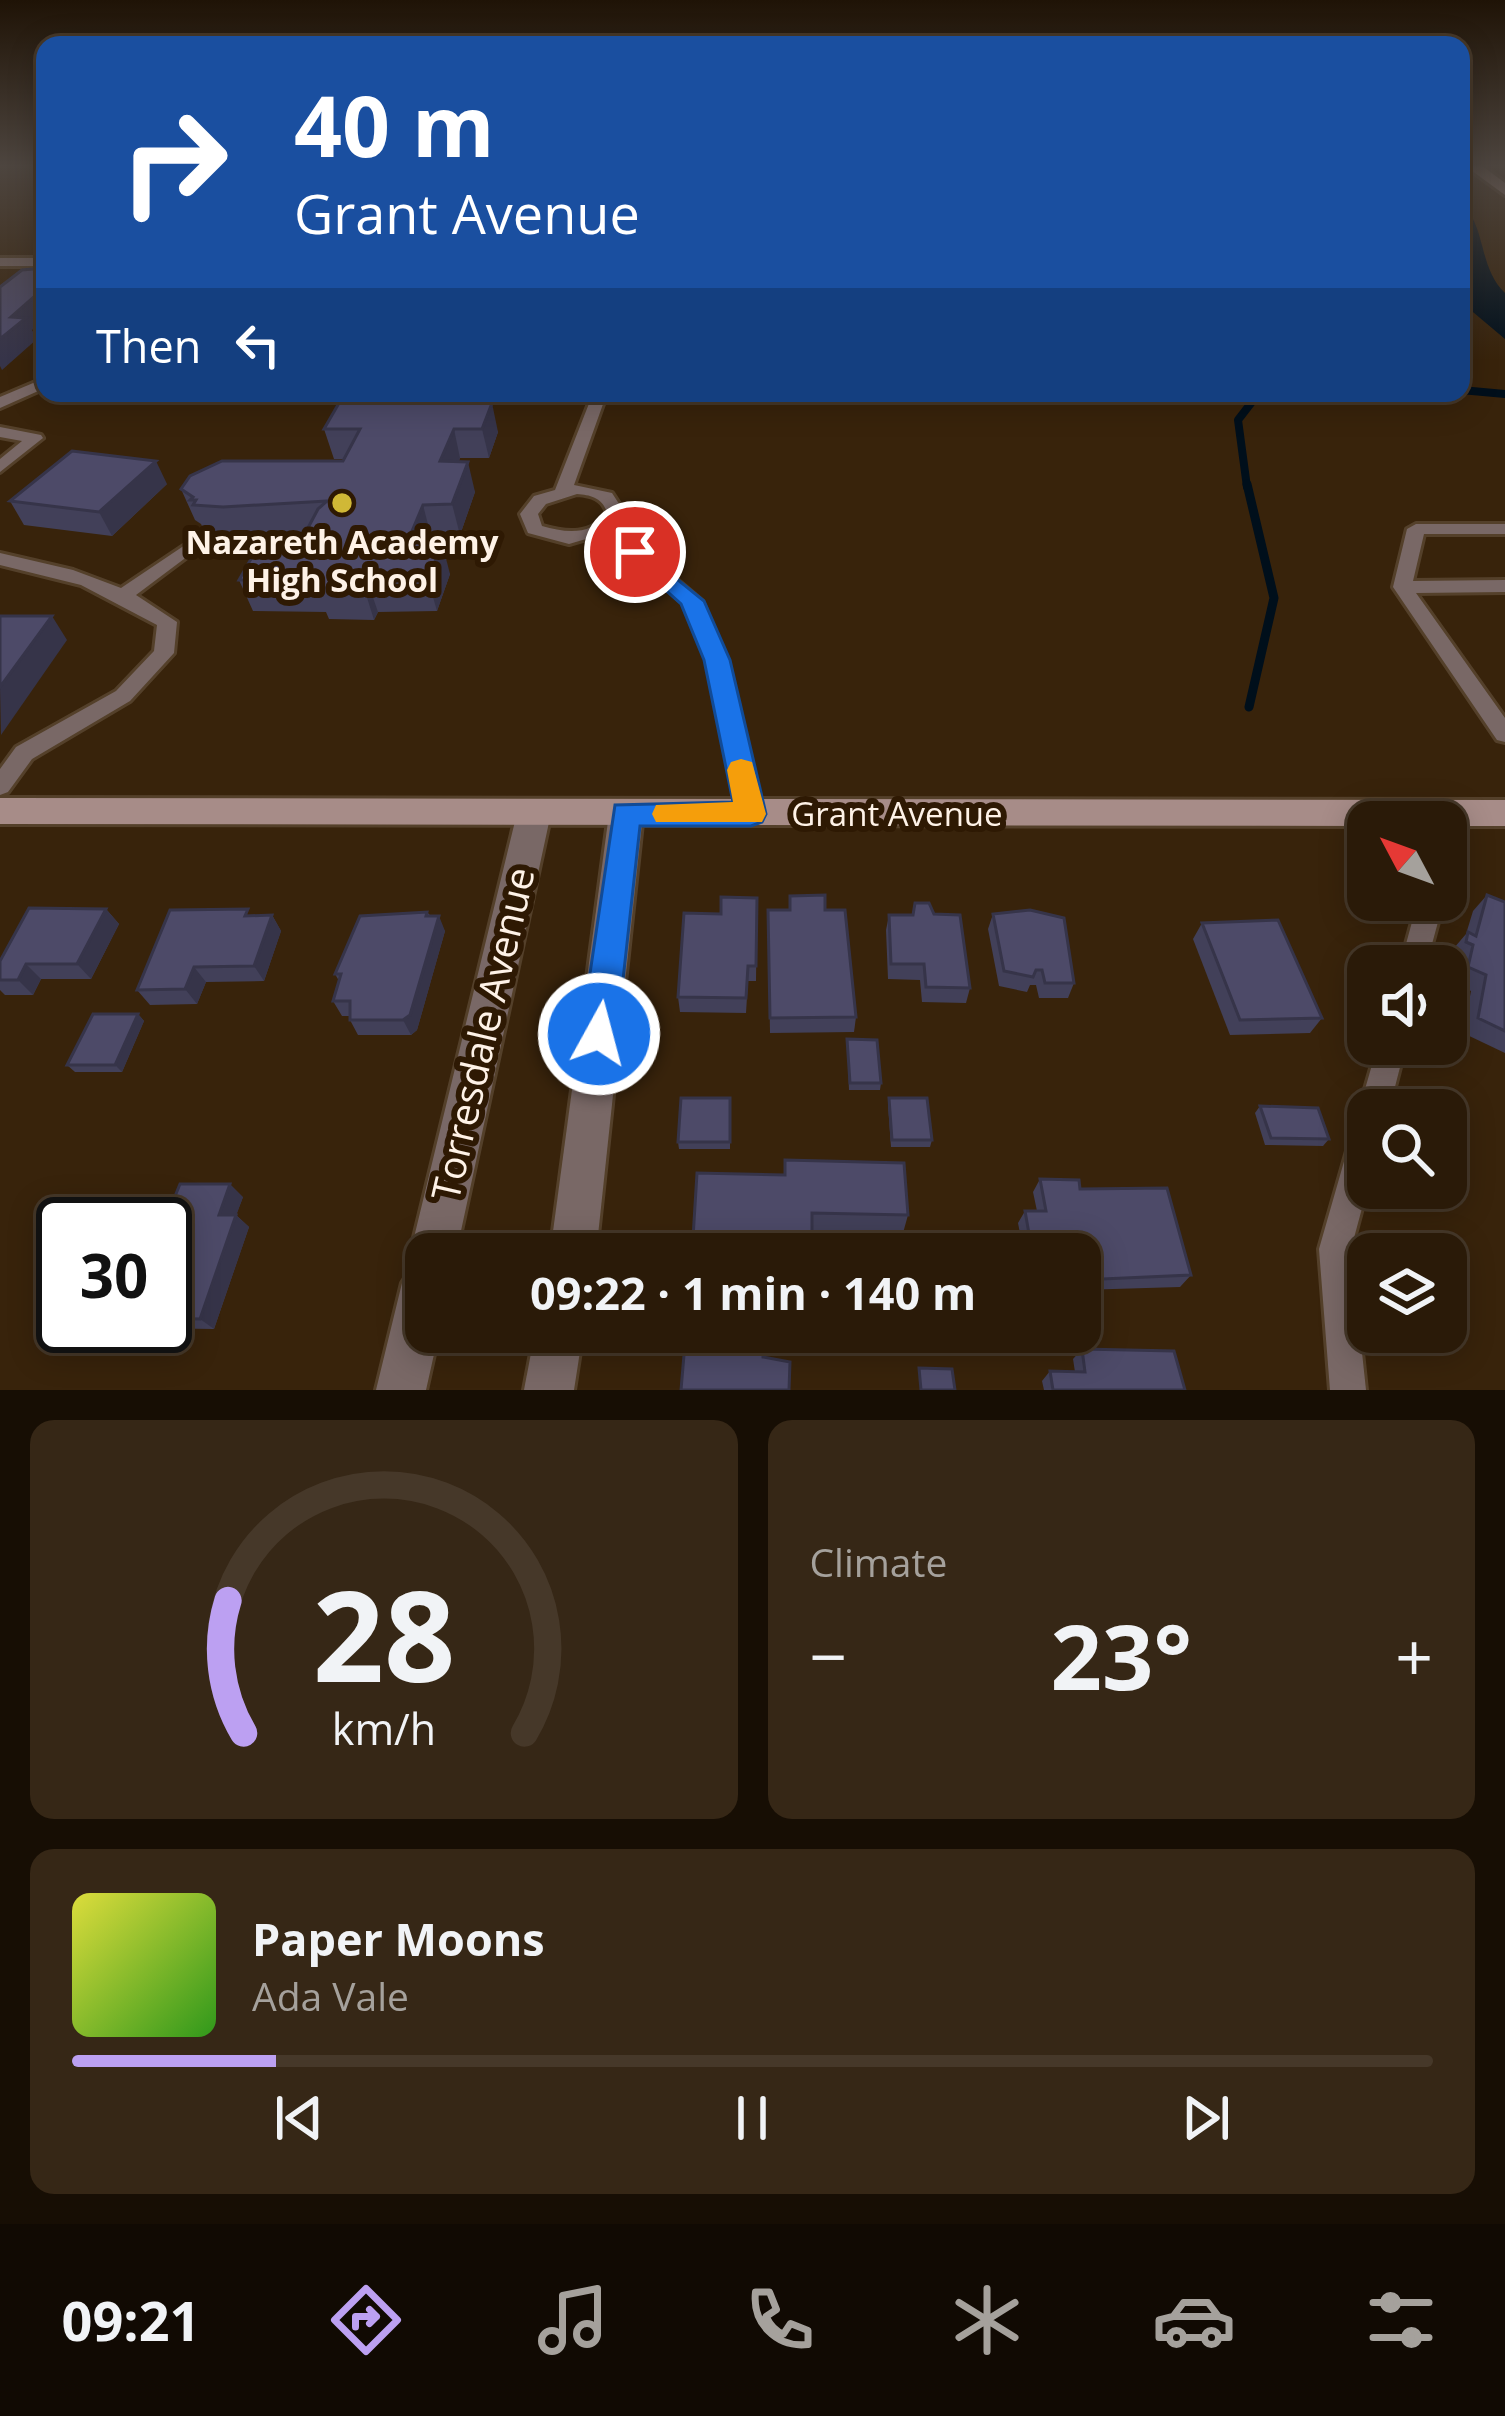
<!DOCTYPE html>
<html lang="en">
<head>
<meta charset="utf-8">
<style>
  body { margin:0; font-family:"Open Sans",sans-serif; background:#362716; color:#f1f3f6; height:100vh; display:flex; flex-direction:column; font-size:45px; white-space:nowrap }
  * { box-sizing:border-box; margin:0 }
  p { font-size:39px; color:#a5a19c }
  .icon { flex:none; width:66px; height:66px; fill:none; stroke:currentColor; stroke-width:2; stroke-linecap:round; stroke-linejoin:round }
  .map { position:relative; height:1390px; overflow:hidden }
  .drawer { display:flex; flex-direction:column; gap:30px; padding:30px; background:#170e04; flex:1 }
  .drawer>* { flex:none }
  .banner { position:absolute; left:36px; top:36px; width:1434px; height:366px; border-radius:24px; box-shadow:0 6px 30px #0003,0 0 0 3px #463829; background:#1a4fa0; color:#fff; overflow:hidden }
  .needle { width:78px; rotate:311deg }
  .fabs { position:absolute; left:1347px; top:801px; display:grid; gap:24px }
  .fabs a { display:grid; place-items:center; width:120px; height:120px; border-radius:24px; background:#2a1a08; box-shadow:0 6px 30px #0003,0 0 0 3px #463829; font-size:60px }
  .speed { position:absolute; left:36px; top:1197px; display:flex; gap:24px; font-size:60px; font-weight:700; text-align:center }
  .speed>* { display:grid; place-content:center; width:156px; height:156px; border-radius:50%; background:#2a1a08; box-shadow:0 6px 30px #0003,0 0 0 3px #463829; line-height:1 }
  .speed .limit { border:6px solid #111; border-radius:18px; background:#fff; color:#111 }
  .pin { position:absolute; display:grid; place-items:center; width:102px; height:102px; color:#fff; margin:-51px; border:6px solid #fff; border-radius:50%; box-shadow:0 3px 12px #0007 }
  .me { position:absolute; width:132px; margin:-66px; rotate:7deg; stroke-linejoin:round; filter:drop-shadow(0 0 9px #0008) }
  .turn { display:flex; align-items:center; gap:42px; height:252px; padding:0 60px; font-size:54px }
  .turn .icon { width:156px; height:156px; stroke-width:2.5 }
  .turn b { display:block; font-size:84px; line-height:102px }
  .then { display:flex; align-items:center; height:114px; padding:0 60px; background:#0003; gap:24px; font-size:45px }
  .big { font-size:90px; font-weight:700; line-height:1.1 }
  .drawer .card { flex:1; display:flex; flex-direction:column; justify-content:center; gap:18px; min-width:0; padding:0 42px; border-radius:24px; background:#362716 }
  .drawer .dial { align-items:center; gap:0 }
  .dial svg { height:312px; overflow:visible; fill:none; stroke:#463829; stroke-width:7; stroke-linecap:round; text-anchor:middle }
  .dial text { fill:#f1f3f6; stroke:none }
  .song { display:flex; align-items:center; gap:36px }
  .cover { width:144px; height:144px; border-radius:18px; background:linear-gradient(135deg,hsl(60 70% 55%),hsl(110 70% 35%)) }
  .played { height:12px; border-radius:6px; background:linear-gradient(90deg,#bca0f2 15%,#463829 15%) }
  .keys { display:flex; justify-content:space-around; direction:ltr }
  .heat { display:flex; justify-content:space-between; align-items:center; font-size:66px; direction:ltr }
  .drawer .tiles { flex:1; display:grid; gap:30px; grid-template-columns:1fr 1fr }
  .card:last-child { grid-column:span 2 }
  .trip { position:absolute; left:405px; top:1233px; width:696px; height:120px; border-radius:24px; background:#2a1a08; box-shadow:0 6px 30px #0003,0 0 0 3px #463829; font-weight:700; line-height:120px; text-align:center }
  .menu { display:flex; height:192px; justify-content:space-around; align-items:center; background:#110a03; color:#a5a19c }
  .menu .icon { width:84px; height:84px }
  .menu .active { color:#bca0f2 }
  .menu b { font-size:54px; color:#f1f3f6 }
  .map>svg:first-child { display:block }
  .water { fill:#000f1b }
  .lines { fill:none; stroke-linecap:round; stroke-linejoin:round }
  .stream-far1 { stroke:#000f1b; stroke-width:8 }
  .stream { stroke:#000f1b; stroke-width:9 }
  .lane-casing { stroke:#54402a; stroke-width:6 }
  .street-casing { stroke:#54402a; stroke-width:6 }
  .secondary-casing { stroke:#54402a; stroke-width:6 }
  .lane { fill:#796866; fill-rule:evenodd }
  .street { fill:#796866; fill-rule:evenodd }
  .secondary { fill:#a78c88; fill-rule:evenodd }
  .wall { fill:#424059 }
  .shaded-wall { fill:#363449 }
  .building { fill:#4d4a68; stroke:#363449; stroke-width:3 }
  .route { fill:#1a73e8; stroke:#114b97; stroke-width:3 }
  .slow { fill:#f59e0b }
  .poi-dot { fill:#d0b836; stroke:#2e1903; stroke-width:4.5 }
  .labels { text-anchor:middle; stroke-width:12; stroke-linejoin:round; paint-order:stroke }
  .poi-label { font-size:33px; font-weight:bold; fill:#fef2e7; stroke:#2e1903 }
  .street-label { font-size:33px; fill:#fef2e7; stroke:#2e1903 }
  .near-street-label { font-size:39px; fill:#fef2e7; stroke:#2e1903 }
</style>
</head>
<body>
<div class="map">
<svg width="1505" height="1390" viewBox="0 0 1505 1390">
  <rect width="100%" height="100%" fill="#38230b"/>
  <path class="water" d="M1461,202C1487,228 1478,267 1505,293V339L1461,302Z"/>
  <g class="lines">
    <g class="stream-far1">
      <path d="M1461,390L1505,394"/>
      <path d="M1247,487L1238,420L1255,398L1366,393"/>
    </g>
    <path class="stream" d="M1247,484L1274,598L1249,707"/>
    <g class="lane-casing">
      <g id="lane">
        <rect x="0" y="258" width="45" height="8"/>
        <path d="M45,378V388L0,408V397Z"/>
        <path d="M607,393L574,485L612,493L625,513L615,527L702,601L727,660L763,814L759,821L751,823L743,821L739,814L707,660L684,604L603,534L569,544L528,533L520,514L534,496L555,490L590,401H490L483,397L488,393ZM577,494C591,495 603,498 607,513C592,536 566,533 542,526L538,514L546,504Z"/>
        <path d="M0,427L41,435L43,438L0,472V459L22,441L0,437Z"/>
        <path d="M1416,524H1505V534H1424L1413,581L1505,580V592L1416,593L1505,718V742L1497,740L1393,587L1407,529Z"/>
        <path d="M188,543L283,544L292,549L283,554L192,553L136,595L177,622L174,653L130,701L32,759L8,792L0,795V769L16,747L116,691L154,651L157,625L81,585L0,565V553L73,570L121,588Z"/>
        <path d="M1418,900H1444L1426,966H1400Z"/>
        <path d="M1378,1044H1406L1389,1110H1368V1186L1351,1249L1366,1390H1330L1319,1249L1353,1130L1357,1119L1362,1117L1359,1110Z"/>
      </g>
    </g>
    <g class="street-casing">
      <g id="street">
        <path d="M534,800L546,804L551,813L456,1254H426V1332H439L426,1390H376L402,1283L414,1264L410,1254L517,813L522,804Z"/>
        <path d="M626,801L638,805L643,814L596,1254H550L609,814L614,805Z"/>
        <path d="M535,1332H583L574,1390H524Z"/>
      </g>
    </g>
    <g class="secondary-casing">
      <g id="secondary">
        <path d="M1464,165H1481L1505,183V195Z"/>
        <path d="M0,798L1505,800V826H1446V822H1368V826L0,824Z"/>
      </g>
    </g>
    <use href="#lane" class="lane"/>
    <use href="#street" class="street"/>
    <use href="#secondary" class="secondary"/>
  </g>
  <g class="wall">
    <path d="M393,393H486L482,403L498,432L489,458H460L459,461L475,492L460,535L431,536L428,543L450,574L437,611L378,612L374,620L329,619L326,612L253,611L239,580L300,543L305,534L237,538L207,536L201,524L195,520L181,489L343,461L344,459H334L324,429L395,403Z"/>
    <path d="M167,484L112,536L24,525L10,501Z"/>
    <path d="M1487,895L1505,902V1053L1463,1033L1471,991L1453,982L1459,960L1452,957L1454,948L1466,934L1473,911Z"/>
    <path d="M757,898L756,981H748L746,1013L680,1012L678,997L721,914Z"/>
    <path d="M106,909L119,924L91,979H41L33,995H5L0,990V961Z"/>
    <path d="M768,910H825L856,1017L854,1032L770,1033Z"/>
    <path d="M427,912L445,931L417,1030L411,1035H358L350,1020V1016H342L333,1001L339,981L335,974Z"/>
    <path d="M993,914L1074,983L1068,998H1039L1036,985H1030L1027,992L999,986L988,929Z"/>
    <path d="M272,915L281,931L264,981L206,982L197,1004L150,1005L137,990L252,916Z"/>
    <path d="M889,915H913L970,988L966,1003L922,1002L920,980L888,979L886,930Z"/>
    <path d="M1202,923L1322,1018L1310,1033L1230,1035L1193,939Z"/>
    <path d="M138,1014L144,1021L122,1072H75L67,1065Z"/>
    <path d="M847,1039L881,1083L880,1090H849Z"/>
    <path d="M730,1098V1149H679L678,1142Z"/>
    <path d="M889,1098L932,1140L930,1147H891L888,1105Z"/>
    <path d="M1260,1106L1329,1139L1323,1146L1265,1145L1255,1113Z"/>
    <path d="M697,1173L908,1215L903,1233L812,1231L811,1254H692Z"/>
    <path d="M1040,1179L1080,1189L1191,1275L1180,1287L1080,1290V1254H1024L1018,1223L1025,1211H1037L1033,1192Z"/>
    <path d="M243,1197L236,1215L249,1227L214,1329L143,1328L140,1326H165V1224L167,1216Z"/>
    <path d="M1082,1349L1185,1390H1044L1042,1381L1050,1371L1075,1372L1073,1359Z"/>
  </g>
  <g class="shaded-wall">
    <path d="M45,287V318L32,330L37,339L2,370L0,366V339L11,317Z"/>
    <path d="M445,393H450L455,414L442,403Z"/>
    <path d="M473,393H486L478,415Z"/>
    <path d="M492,403L498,432L489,458L482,429Z"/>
    <path d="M454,429L460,458L448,491L440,461Z"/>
    <path d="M156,461L167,484L112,536L99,512Z"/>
    <path d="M468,462L475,492L460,535L452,504Z"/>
    <path d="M423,505L431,536L417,574L407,543Z"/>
    <path d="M442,543L450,574L437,611L428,580Z"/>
    <path d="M367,580L378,612L374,620L364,588Z"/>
    <path d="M52,616L67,640L1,735L0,687Z"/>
    <path d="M106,909L119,924L91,979L77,964Z"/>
    <path d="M272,915L281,931L264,981L254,966Z"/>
    <path d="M439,916L445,931L417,1030L411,1035L403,1020Z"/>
    <path d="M26,964L41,979L33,995L18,980Z"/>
    <path d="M194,967L206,982L197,1004L185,989Z"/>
    <path d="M138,1014L144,1021L122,1072L115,1065Z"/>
    <path d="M230,1184L243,1197L232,1227L219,1215Z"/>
    <path d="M236,1215L249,1227L214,1329L200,1319Z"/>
  </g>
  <g class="building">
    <path d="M45,268V287L11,317L26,318L0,339V287L22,270Z"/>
    <path d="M411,393H445L442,403H492L482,429H454L440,461L468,462L452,504L423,505L407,543H442L428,580H367L364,588H316L320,580H239L260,543H300L318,509L327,501L223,507L193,505L196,500H190L193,497L181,489L190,476L222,461H343L360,429H324L339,403H404Z"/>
    <path d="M72,451L156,461L99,512L10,501Z"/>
    <path d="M0,616H52L0,687Z"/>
    <path d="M825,895V910H845L856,1017L770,1018L768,910H790V896Z"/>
    <path d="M1487,895L1505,902V1031L1478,1018L1486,975L1468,967L1473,945L1466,942L1468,932L1476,936Z"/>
    <path d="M721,897L757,898L756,966H748L746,998L678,997L684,913L721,914Z"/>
    <path d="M915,903H929L934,914L960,915L970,988L926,987L924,964H891L889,915H913Z"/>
    <path d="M29,908L106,909L77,964H26L18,980H0V961Z"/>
    <path d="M248,909L245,916L272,915L254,966L194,967L185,989L137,990L170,910Z"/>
    <path d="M1030,910L1064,918L1074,983H1045L1042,970H1036L1033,977L1004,971L993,914Z"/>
    <path d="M427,912L426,916H439L410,1015L403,1020H350V1001H333L341,974H335L360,916Z"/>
    <path d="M1278,920L1322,1018L1240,1020L1202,923Z"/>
    <path d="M93,1014H138L115,1065H67Z"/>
    <path d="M847,1039L877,1040L881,1083H850Z"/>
    <path d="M681,1098H730V1142H678Z"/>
    <path d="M889,1098H927L932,1140H892Z"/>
    <path d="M1260,1106L1318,1108L1329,1139L1271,1138Z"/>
    <path d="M785,1160L904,1163L908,1215L812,1213V1245H783V1254H692L697,1173L785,1175Z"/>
    <path d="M1040,1179L1079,1180L1080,1189L1167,1188L1191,1275L1080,1280V1254H1055L1053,1244L1031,1245L1025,1211H1046Z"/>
    <path d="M180,1184H230L219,1215H236L200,1319L165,1318V1224H102L106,1215L167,1216Z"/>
    <path d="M685,1343L763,1346V1357L790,1362L789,1390H681Z"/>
    <path d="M1082,1349L1174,1351L1185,1390H1053L1050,1371L1085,1372Z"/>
    <path d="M919,1368L952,1369L955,1390H921Z"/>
  </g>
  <linearGradient id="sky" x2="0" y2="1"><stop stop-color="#1f1306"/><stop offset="0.46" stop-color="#4d453f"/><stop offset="1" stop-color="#4d453f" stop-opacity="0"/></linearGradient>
  <rect width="1505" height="360" fill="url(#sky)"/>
  <path class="route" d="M635,545L704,601L730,660L766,814L762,822L751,826H640L617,1034L612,1046L599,1051L586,1046L581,1034L615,805L733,802L704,660L681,604L623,552Z"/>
  <path class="slow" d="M741,759L752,762L766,814L762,822H656L652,814L656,805L733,802L727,770L731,762Z"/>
  <circle class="poi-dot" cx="342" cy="503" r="12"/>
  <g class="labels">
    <g class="poi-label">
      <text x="342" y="554">Nazareth Academy<tspan x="342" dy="38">High School</tspan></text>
    </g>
    <g class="street-label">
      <text x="897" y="826">Grant Avenue</text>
    </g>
    <g class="near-street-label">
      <text transform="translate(483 1034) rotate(-77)" y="14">Torresdale Avenue</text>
    </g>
  </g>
</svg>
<div class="fabs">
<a><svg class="needle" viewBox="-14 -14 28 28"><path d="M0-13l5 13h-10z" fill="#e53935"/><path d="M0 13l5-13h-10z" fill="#a5a19c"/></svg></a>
<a><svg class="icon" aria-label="sound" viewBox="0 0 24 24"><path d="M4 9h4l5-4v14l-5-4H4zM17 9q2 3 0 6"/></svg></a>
<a><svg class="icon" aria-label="search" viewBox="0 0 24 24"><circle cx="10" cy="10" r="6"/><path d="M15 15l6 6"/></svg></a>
<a><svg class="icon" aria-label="layers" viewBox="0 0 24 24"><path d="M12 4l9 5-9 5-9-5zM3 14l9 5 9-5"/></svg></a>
</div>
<div class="speed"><div class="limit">30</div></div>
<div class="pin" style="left:635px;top:552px;background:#d93025"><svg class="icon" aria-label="arrive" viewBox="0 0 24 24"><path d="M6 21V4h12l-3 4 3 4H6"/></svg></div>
<svg class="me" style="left:599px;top:1034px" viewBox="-20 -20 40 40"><circle r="17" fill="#1a73e8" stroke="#fff" stroke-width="3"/><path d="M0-11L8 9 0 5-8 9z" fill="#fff"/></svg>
<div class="trip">09:22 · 1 min · 140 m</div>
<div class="banner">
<div class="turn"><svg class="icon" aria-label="right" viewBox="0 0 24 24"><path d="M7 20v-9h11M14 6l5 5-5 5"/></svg><div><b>40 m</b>Grant Avenue</div></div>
<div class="then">Then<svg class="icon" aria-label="left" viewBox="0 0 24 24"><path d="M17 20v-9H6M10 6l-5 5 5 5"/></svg></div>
</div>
</div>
<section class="drawer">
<div class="tiles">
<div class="card dial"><svg viewBox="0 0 100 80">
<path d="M14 69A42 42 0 1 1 86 69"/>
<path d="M14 69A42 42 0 0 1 10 35" stroke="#bca0f2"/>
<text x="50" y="56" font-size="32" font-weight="700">28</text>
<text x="50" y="72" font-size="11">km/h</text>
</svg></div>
<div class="card"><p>Climate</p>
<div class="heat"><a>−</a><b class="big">23°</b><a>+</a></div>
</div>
<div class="card">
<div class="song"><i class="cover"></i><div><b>Paper Moons</b><p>Ada Vale</p></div></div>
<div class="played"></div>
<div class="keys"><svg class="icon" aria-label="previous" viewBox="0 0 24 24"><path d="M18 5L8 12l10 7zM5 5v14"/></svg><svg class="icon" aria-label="pause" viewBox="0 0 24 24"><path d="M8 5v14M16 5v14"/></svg><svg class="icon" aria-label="next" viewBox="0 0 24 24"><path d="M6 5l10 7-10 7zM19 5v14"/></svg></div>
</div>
</div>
</section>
<nav class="menu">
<b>09:21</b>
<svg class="icon active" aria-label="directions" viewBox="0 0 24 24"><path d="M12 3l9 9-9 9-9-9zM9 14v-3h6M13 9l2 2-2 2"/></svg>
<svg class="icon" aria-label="music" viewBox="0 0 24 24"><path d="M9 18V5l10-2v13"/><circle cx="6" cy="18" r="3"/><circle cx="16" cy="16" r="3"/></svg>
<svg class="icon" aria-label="phone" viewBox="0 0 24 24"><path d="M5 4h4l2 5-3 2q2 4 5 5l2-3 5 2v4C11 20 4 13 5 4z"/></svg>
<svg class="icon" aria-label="climate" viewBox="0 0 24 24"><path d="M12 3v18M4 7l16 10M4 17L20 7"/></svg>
<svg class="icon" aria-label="car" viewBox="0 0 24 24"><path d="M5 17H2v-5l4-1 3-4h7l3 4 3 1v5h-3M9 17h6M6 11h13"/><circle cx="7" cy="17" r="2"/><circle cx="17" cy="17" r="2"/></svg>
<svg class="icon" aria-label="filters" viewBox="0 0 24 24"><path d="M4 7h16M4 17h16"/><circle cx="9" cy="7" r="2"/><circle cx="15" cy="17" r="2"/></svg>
</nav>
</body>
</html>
